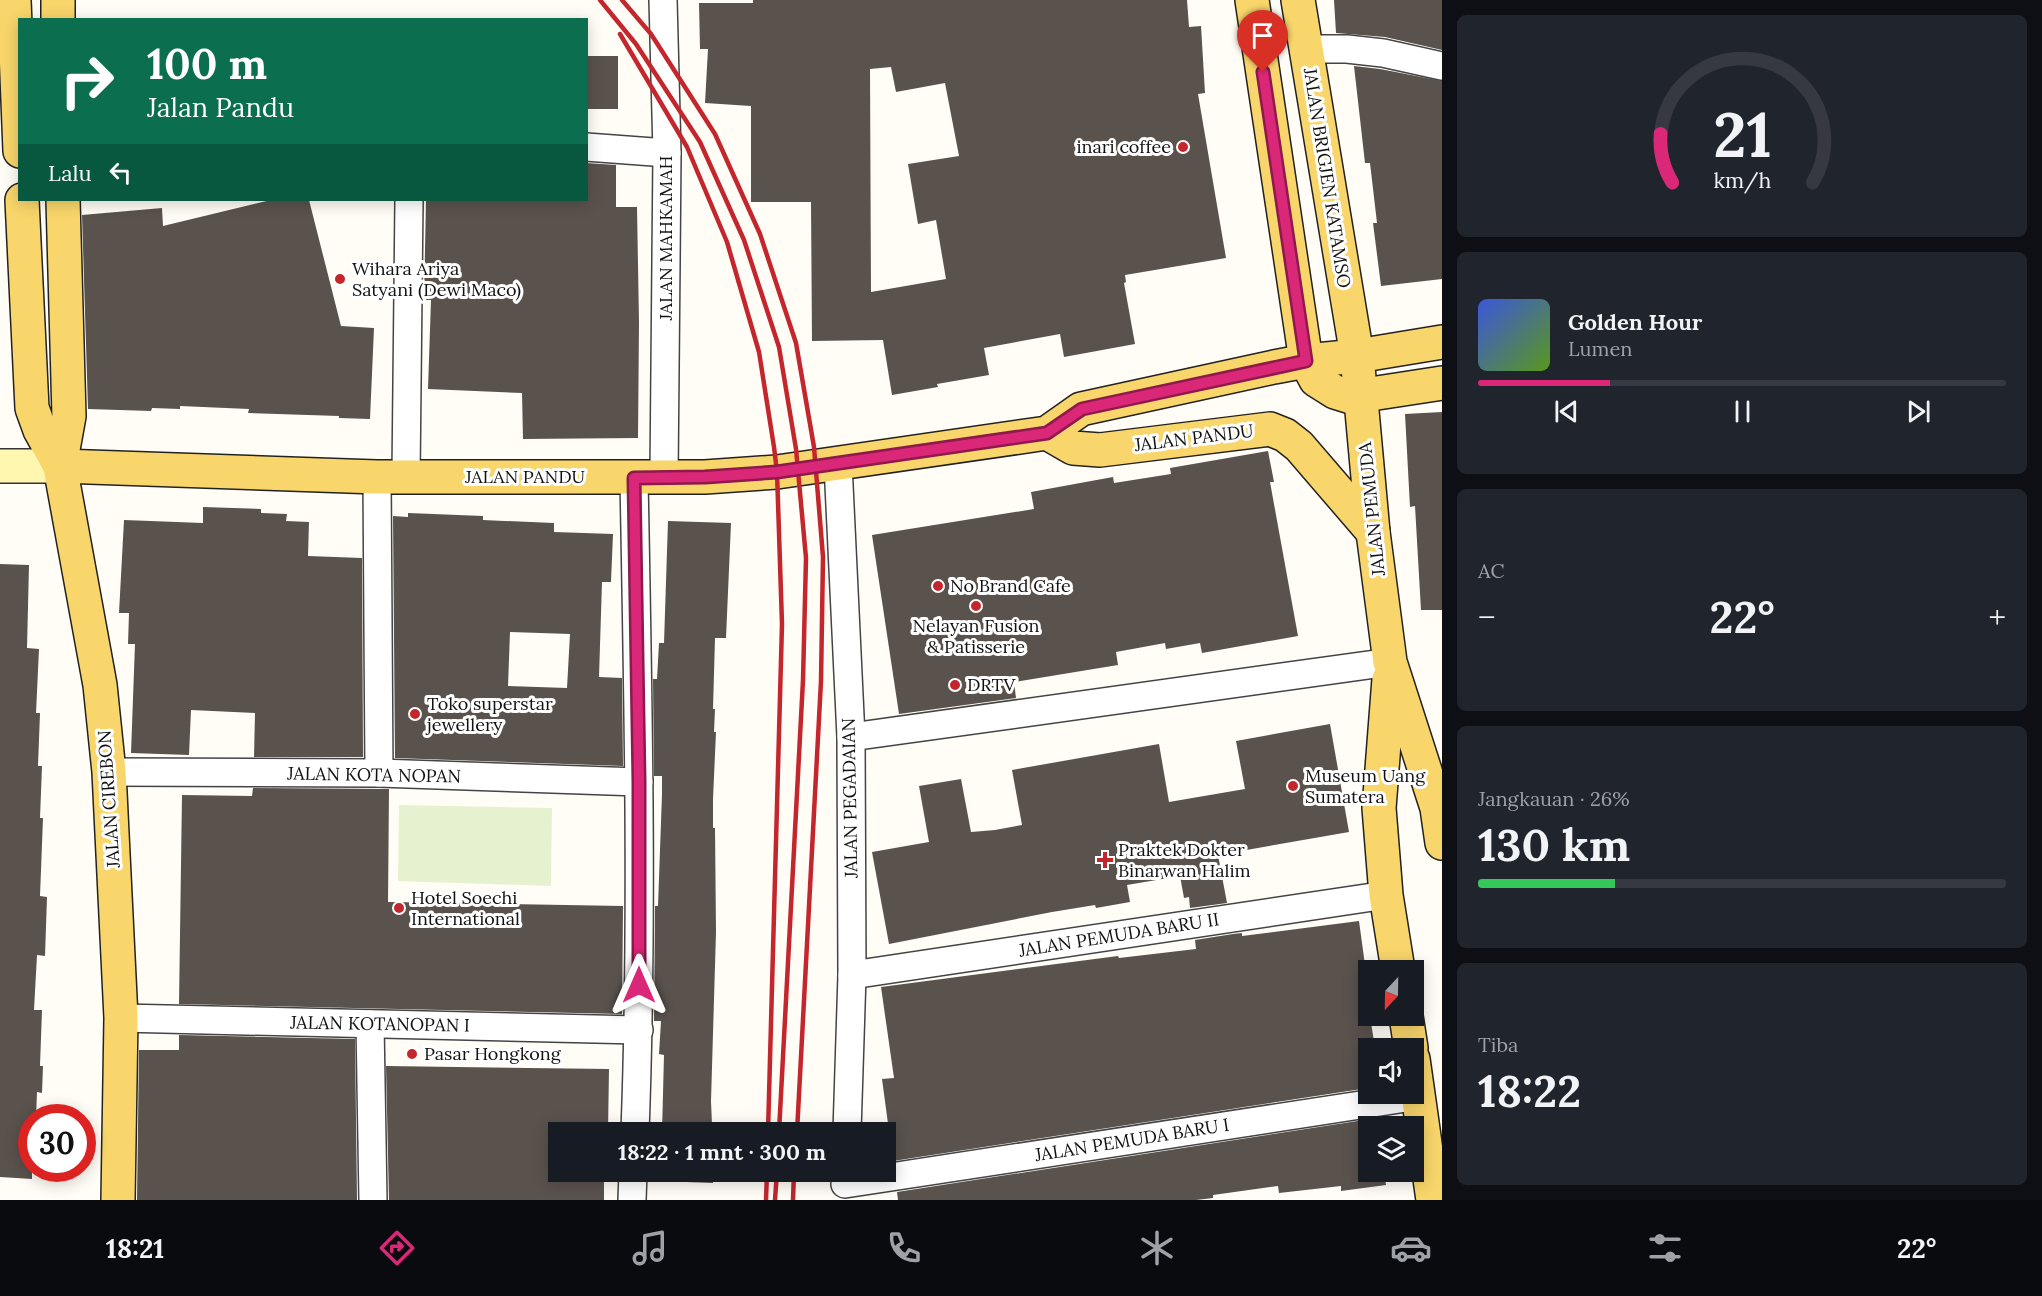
<!DOCTYPE html>
<html lang="id">
<head>
<meta charset="utf-8">
<style>
  body { margin:0; font-family:Lora,serif; background:#20242c; color:#f1f3f6; height:100vh; display:flex; flex-direction:column; font-size:22px; white-space:nowrap }
  * { box-sizing:border-box; margin:0 }
  p { font-size:20px; color:#9ea1a6 }
  .icon { flex:none; width:33px; height:33px; fill:none; stroke:currentColor; stroke-width:2; stroke-linecap:round; stroke-linejoin:round }
  .map { position:relative; flex:1; overflow:hidden }
  .panel { display:flex; flex-direction:column; gap:15px; padding:15px; background:#0d0f14; width:600px }
  .panel>* { flex:none }
  .top-card { position:absolute; left:18px; top:18px; width:570px; height:183px; border-radius:0px; box-shadow:0 3px 15px #0003; background:#0b6e4f; color:#fff; overflow:hidden }
  .needle { width:39px; rotate:202deg }
  .fabs { position:absolute; left:1358px; top:960px; display:grid; gap:12px }
  .fabs a { display:grid; place-items:center; width:66px; height:66px; border-radius:0px; background:#171b24; box-shadow:0 3px 15px #0003; font-size:30px }
  .speed { position:absolute; left:18px; top:1104px; display:flex; gap:12px; font-size:30px; font-weight:700; text-align:center }
  .speed>* { display:grid; place-content:center; width:78px; height:78px; border-radius:50%; background:#171b24; box-shadow:0 3px 15px #0003; line-height:1 }
  .speed .limit { border:9px solid #d22; background:#fff; color:#111 }
  .pin { position:absolute; display:grid; place-items:center; width:51px; height:51px; color:#fff; margin:-62px -26px; border-radius:50% 50% 50% 0; rotate:-45deg; box-shadow:0 0 6px #0007 }
  .pin .icon { rotate:45deg }
  .me { position:absolute; width:66px; margin:-33px; rotate:0deg; stroke-linejoin:round; filter:drop-shadow(0 0 4px #0008) }
  .turn { display:flex; align-items:center; gap:21px; height:126px; padding:0 30px; font-size:27px }
  .turn .icon { width:78px; height:78px; stroke-width:2.5 }
  .turn b { display:block; font-size:42px; line-height:51px }
  .then { display:flex; align-items:center; height:57px; padding:0 30px; background:#0003; gap:12px; font-size:22px }
  .big { font-size:45px; font-weight:700; line-height:1.1 }
  .panel .card { flex:1; display:flex; flex-direction:column; justify-content:center; gap:9px; min-width:0; padding:0 21px; border-radius:9px; background:#20242c }
  .panel .dial { align-items:center; gap:0 }
  .dial svg { height:156px; overflow:visible; fill:none; stroke:#363941; stroke-width:7; stroke-linecap:round; text-anchor:middle }
  .dial text { fill:#f1f3f6; stroke:none }
  .song { display:flex; align-items:center; gap:18px }
  .cover { width:72px; height:72px; border-radius:9px; background:linear-gradient(135deg,hsl(230 70% 55%),hsl(90 70% 35%)) }
  .played { height:6px; border-radius:3px; background:linear-gradient(90deg,#db2777 25%,#363941 25%) }
  .keys { display:flex; justify-content:space-around; direction:ltr }
  .heat { display:flex; justify-content:space-between; align-items:center; font-size:33px; direction:ltr }
  .charge { height:9px; border-radius:4px; background:linear-gradient(90deg,#34c759 26%,#363941 0) }
  .trip { position:absolute; left:548px; top:1122px; width:348px; height:60px; border-radius:0px; background:#171b24; box-shadow:0 3px 15px #0003; font-weight:700; line-height:60px; text-align:center }
  .menu { display:flex; height:96px; justify-content:space-around; align-items:center; background:#090b0e; color:#9ea1a6 }
  .menu .icon { width:42px; height:42px }
  .menu .selected { color:#db2777 }
  .menu b { font-size:27px; color:#f1f3f6 }
  main { display:flex; flex:1; min-height:0 }
  .map>svg:first-child { display:block }
  .pitch { fill:#e6f2cf }
  .building { fill:#5a524d; fill-rule:evenodd }
  .lines { fill:none; stroke-linecap:round; stroke-linejoin:round }
  .street-casing { stroke:#444; stroke-width:30 }
  .secondary-casing { stroke:#333; stroke-width:36 }
  .primary-casing { stroke:#222; stroke-width:36 }
  .street { stroke:#fff; stroke-width:27 }
  .secondary { stroke:#fff6b0; stroke-width:33 }
  .primary { stroke:#f9d66b; stroke-width:33 }
  .rail { stroke:#c4262e; stroke-width:4.5 }
  .route-casing { stroke:#8e194d; stroke-width:15 }
  .route { stroke:#db2777; stroke-width:10 }
  .poi-dot { fill:#c4262e; stroke:#fff; stroke-width:2 }
  .labels { text-anchor:middle; stroke-width:6; stroke-linejoin:round; paint-order:stroke }
  .poi-label { font-size:18px; fill:#111; stroke:#fff; text-anchor:start }
  .street-label { font-size:18px; fill:#111; stroke:#fff }
</style>
</head>
<body>
<main>
<div class="map">
<svg width="1442" height="1200" viewBox="0 0 1442 1200">
  <rect width="100%" height="100%" fill="#fffdf5"/>
  <path class="pitch" d="M399,805L552,808L551,886L398,881Z"/>
  <g class="building">
    <path d="M753,0H1187L1189,27L1201,26L1205,93L1198,94L1226,258L1125,275L1126,282L1124,283L1135,344L1064,357L1060,334L984,348L989,375L937,384L938,387L892,395L883,340L812,341L811,202H751V106L705,103L708,49H700L699,3H753ZM891,67L896,92L945,83L959,156L908,164L918,224L936,220L946,279L871,292L870,69Z"/>
    <path d="M1334,0H1442V50L1385,37L1336,33Z"/>
    <rect x="586" y="56" width="32" height="53"/>
    <path d="M1354,66L1380,69L1442,81V279L1381,286L1373,223H1377L1370,163H1365Z"/>
    <path d="M586,163L616,165V207H637L639,322L638,438L523,439L522,393L428,389L431,300H424L426,200H586Z"/>
    <path d="M271,200H309L341,326L374,328L370,419L339,418V416L248,413L249,409L180,406V409L152,408L151,411L88,409L82,215L162,208L163,226Z"/>
    <path d="M1442,412V610H1421L1415,506L1410,507L1405,414Z"/>
    <path d="M1268,451L1274,482H1270L1298,636L1202,653L1200,643L1166,649L1165,643L1116,652L1118,665L1014,682L1016,698L899,714L872,535L1034,509L1031,492L1113,477L1114,483L1171,474L1170,468Z"/>
    <path d="M203,507L261,509V513L287,514L286,521L309,522L308,556L362,558L363,757H254L255,713L191,710L189,755L131,753L135,644H128L129,613H119L124,520L203,523Z"/>
    <path d="M408,513L483,516V520L554,523V532L613,534L611,582H602L599,677L622,678L623,766L395,758L393,516L408,517ZM510,632L570,634L567,688L508,686Z"/>
    <path d="M668,521L731,523L726,638H715L713,709H715L714,732H716L713,799V828H715L716,932L711,1101L712,1125H714V1132H662L664,1055L659,1054L661,1021H654L655,906H658L662,794V776H654L653,679H657L659,643H664Z"/>
    <path d="M0,564L29,565L27,648L39,649L36,713H40L38,766H42L40,818H43L40,896L47,897L45,956L37,955L34,1010H42L40,1066H43L42,1093L37,1092L36,1118H32V1179L0,1177Z"/>
    <path d="M1330,724L1349,832L1218,855L1227,903L1190,908L1189,897L1184,898L1180,876L1127,885L1130,902L1096,908L1095,905L1052,912L889,944L872,852L929,842L919,786L961,779L971,832L995,830L1022,825L1012,770L1159,744L1169,802L1245,789L1236,741Z"/>
    <path d="M253,788L389,789L388,902L623,906L622,1014L179,1004L182,795L252,796Z"/>
    <path d="M1359,921L1368,987V1016H1370L1375,1048H1368V1088L893,1161L882,1079L894,1078L881,987L1118,956L1119,958L1196,949L1195,940L1233,934L1242,933V936Z"/>
    <path d="M179,1035L355,1039L357,1200H137L139,1050H179Z"/>
    <path d="M386,1066L609,1069L608,1132H558V1172H604V1200H389Z"/>
    <path d="M1377,1118L1378,1126H1368V1172H1384L1386,1185L1341,1191V1186L1279,1193L1278,1186L1213,1195V1198L1196,1200H898L897,1192Z"/>
    <path d="M661,1172H713V1183L660,1181Z"/>
  </g>
  <g class="lines">
    <g class="street-casing">
      <g id="street">
        <path d="M663,0L667,153L664,476"/>
        <path d="M1305,49H1347L1383,53L1442,66"/>
        <path d="M586,147L667,153"/>
        <path d="M838,464L851,737L852,975L847,1132"/>
        <path d="M406,476L409,200"/>
        <path d="M377,477L379,773"/>
        <path d="M634,478C638,696 643,914 635,1132"/>
        <path d="M851,737L1390,662"/>
        <path d="M109,772L379,773L639,782"/>
        <path d="M852,975L1386,895"/>
        <path d="M121,1018L639,1030"/>
        <path d="M370,1024L373,1200"/>
        <path d="M845,1184L1419,1096"/>
        <path d="M632,1200L633,1172"/>
      </g>
    </g>
    <g class="secondary-casing">
      <path id="secondary" d="M0,466H60"/>
    </g>
    <g class="primary-casing">
      <g id="primary">
        <path d="M14,0L20,151"/>
        <path d="M58,0V20"/>
        <path d="M1252,0L1306,361L1316,380L1335,392L1351,397L1442,383"/>
        <path d="M1298,0L1357,356L1373,532L1390,662L1437,808L1442,843"/>
        <path d="M22,200L32,408L40,430L60,466L100,685L109,772L121,1018L118,1200"/>
        <path d="M1047,433L1073,448L1100,450L1270,429L1285,435L1299,446L1373,532"/>
        <path d="M60,466L377,477H705L777,472L1047,433L1081,409L1274,367L1306,361L1357,356L1442,342"/>
        <path d="M60,466L69,416L63,200"/>
        <path d="M1389,679L1379,808L1386,895L1398,970"/>
        <path d="M1406,1016L1411,1048"/>
        <path d="M1413,1059L1433,1200"/>
      </g>
    </g>
    <use href="#street" class="street"/>
    <use href="#secondary" class="secondary"/>
    <use href="#primary" class="primary"/>
    <g class="rail">
      <path d="M600,0L636,44L700,142L744,240L779,347L796,449L806,558L803,680L779,1132"/>
      <path d="M622,0L651,34L715,134L760,234L796,343L814,447L823,557L821,681L797,1132"/>
      <path d="M620,34L687,147L727,242L759,352L774,447L777,472L782,624L768,1132"/>
      <path d="M766,1200L767,1172"/>
      <path d="M775,1200L777,1172"/>
      <path d="M793,1200L794,1172"/>
    </g>
  </g>
  <g class="lines">
    <g class="route-casing">
      <path id="route" d="M639,985V782L634,478L705,477L777,472L1047,433L1082,409L1306,361L1263,72"/>
    </g>
    <use href="#route" class="route"/>
  </g>
  <g class="poi-dot">
    <circle cx="1183" cy="147" r="6"/>
    <circle cx="340" cy="279" r="6"/>
    <circle cx="938" cy="586" r="6"/>
    <circle cx="976" cy="606" r="6"/>
    <circle cx="955" cy="685" r="6"/>
    <circle cx="415" cy="714" r="6"/>
    <circle cx="1293" cy="786" r="6"/>
    <path d="M1102 851h6v6h6v6h-6v6h-6v-6h-6v-6h6z"/>
    <circle cx="399" cy="908" r="6"/>
    <circle cx="412" cy="1054" r="6"/>
  </g>
  <g class="labels">
    <g class="poi-label">
      <text x="1171" y="153" text-anchor="end">inari coffee</text>
      <text x="352" y="275">Wihara Ariya<tspan x="352" dy="21">Satyani (Dewi Maco)</tspan></text>
      <text x="950" y="592">No Brand Cafe</text>
      <text x="976" y="632" text-anchor="middle">Nelayan Fusion<tspan x="976" dy="21">&amp; Patisserie</tspan></text>
      <text x="967" y="691">DRTV</text>
      <text x="427" y="710">Toko superstar<tspan x="427" dy="21">jewellery</tspan></text>
      <text x="1305" y="782">Museum Uang<tspan x="1305" dy="21">Sumatera</tspan></text>
      <text x="1118" y="856">Praktek Dokter<tspan x="1118" dy="21">Binarwan Halim</tspan></text>
      <text x="411" y="904">Hotel Soechi<tspan x="411" dy="21">International</tspan></text>
      <text x="424" y="1060">Pasar Hongkong</text>
    </g>
    <g class="street-label">
      <text transform="translate(1327 178) rotate(81)" y="6">JALAN BRIGJEN KATAMSO</text>
      <text transform="translate(666 238) rotate(-90)" y="6">JALAN MAHKAMAH</text>
      <text transform="translate(1194 438) rotate(-7)" y="6">JALAN PANDU</text>
      <text x="525" y="483">JALAN PANDU</text>
      <text transform="translate(1372 509) rotate(-96)" y="6">JALAN PEMUDA</text>
      <text transform="translate(374 775) rotate(1)" y="6">JALAN KOTA NOPAN</text>
      <text transform="translate(850 798) rotate(-91)" y="6">JALAN PEGADAIAN</text>
      <text transform="translate(109 799) rotate(-94)" y="6">JALAN CIREBON</text>
      <text transform="translate(1119 935) rotate(-9)" y="6">JALAN PEMUDA BARU II</text>
      <text transform="translate(380 1024) rotate(1)" y="6">JALAN KOTANOPAN I</text>
      <text transform="translate(1132 1140) rotate(-9)" y="6">JALAN PEMUDA BARU I</text>
    </g>
  </g>
</svg>
<div class="fabs">
<a><svg class="needle" viewBox="-14 -14 28 28"><path d="M0-13l5 13h-10z" fill="#e53935"/><path d="M0 13l5-13h-10z" fill="#9ea1a6"/></svg></a>
<a><svg class="icon" aria-label="sound" viewBox="0 0 24 24"><path d="M4 9h4l5-4v14l-5-4H4zM17 9q2 3 0 6"/></svg></a>
<a><svg class="icon" aria-label="layers" viewBox="0 0 24 24"><path d="M12 4l9 5-9 5-9-5zM3 14l9 5 9-5"/></svg></a>
</div>
<div class="speed"><div class="limit">30</div></div>
<div class="pin" style="left:1263px;top:72px;background:#d93025"><svg class="icon" aria-label="arrive" viewBox="0 0 24 24"><path d="M6 21V4h12l-3 4 3 4H6"/></svg></div>
<svg class="me" style="left:639px;top:985px" viewBox="-20 -20 40 40"><path d="M0-17L14 15 0 8-14 15z" fill="#db2777" stroke="#fff" stroke-width="4"/></svg>
<div class="trip">18:22 · 1 mnt · 300 m</div>
<div class="top-card">
<div class="turn"><svg class="icon" aria-label="right" viewBox="0 0 24 24"><path d="M7 20v-9h11M14 6l5 5-5 5"/></svg><div><b>100 m</b>Jalan Pandu</div></div>
<div class="then">Lalu<svg class="icon" aria-label="left" viewBox="0 0 24 24"><path d="M17 20v-9H6M10 6l-5 5 5 5"/></svg></div>
</div>
</div>
<section class="panel">
<div class="card dial"><svg viewBox="0 0 100 80">
<path d="M14 69A42 42 0 1 1 86 69"/>
<path d="M14 69A42 42 0 0 1 8 44" stroke="#db2777"/>
<text x="50" y="56" font-size="32" font-weight="700">21</text>
<text x="50" y="72" font-size="11">km/h</text>
</svg></div>
<div class="card">
<div class="song"><i class="cover"></i><div><b>Golden Hour</b><p>Lumen</p></div></div>
<div class="played"></div>
<div class="keys"><svg class="icon" aria-label="previous" viewBox="0 0 24 24"><path d="M18 5L8 12l10 7zM5 5v14"/></svg><svg class="icon" aria-label="pause" viewBox="0 0 24 24"><path d="M8 5v14M16 5v14"/></svg><svg class="icon" aria-label="next" viewBox="0 0 24 24"><path d="M6 5l10 7-10 7zM19 5v14"/></svg></div>
</div>
<div class="card"><p>AC</p>
<div class="heat"><a>−</a><b class="big">22°</b><a>+</a></div>
</div>
<div class="card"><p>Jangkauan · 26%</p><b class="big">130 km</b><div class="charge"></div></div>
<div class="card"><p>Tiba</p><b class="big">18:22</b></div>
</section>
</main>
<nav class="menu">
<b>18:21</b>
<svg class="icon selected" aria-label="directions" viewBox="0 0 24 24"><path d="M12 3l9 9-9 9-9-9zM9 14v-3h6M13 9l2 2-2 2"/></svg>
<svg class="icon" aria-label="music" viewBox="0 0 24 24"><path d="M9 18V5l10-2v13"/><circle cx="6" cy="18" r="3"/><circle cx="16" cy="16" r="3"/></svg>
<svg class="icon" aria-label="phone" viewBox="0 0 24 24"><path d="M5 4h4l2 5-3 2q2 4 5 5l2-3 5 2v4C11 20 4 13 5 4z"/></svg>
<svg class="icon" aria-label="climate" viewBox="0 0 24 24"><path d="M12 3v18M4 7l16 10M4 17L20 7"/></svg>
<svg class="icon" aria-label="car" viewBox="0 0 24 24"><path d="M5 17H2v-5l4-1 3-4h7l3 4 3 1v5h-3M9 17h6M6 11h13"/><circle cx="7" cy="17" r="2"/><circle cx="17" cy="17" r="2"/></svg>
<svg class="icon" aria-label="filters" viewBox="0 0 24 24"><path d="M4 7h16M4 17h16"/><circle cx="9" cy="7" r="2"/><circle cx="15" cy="17" r="2"/></svg>
<b>22°</b>
</nav>
</body>
</html>
